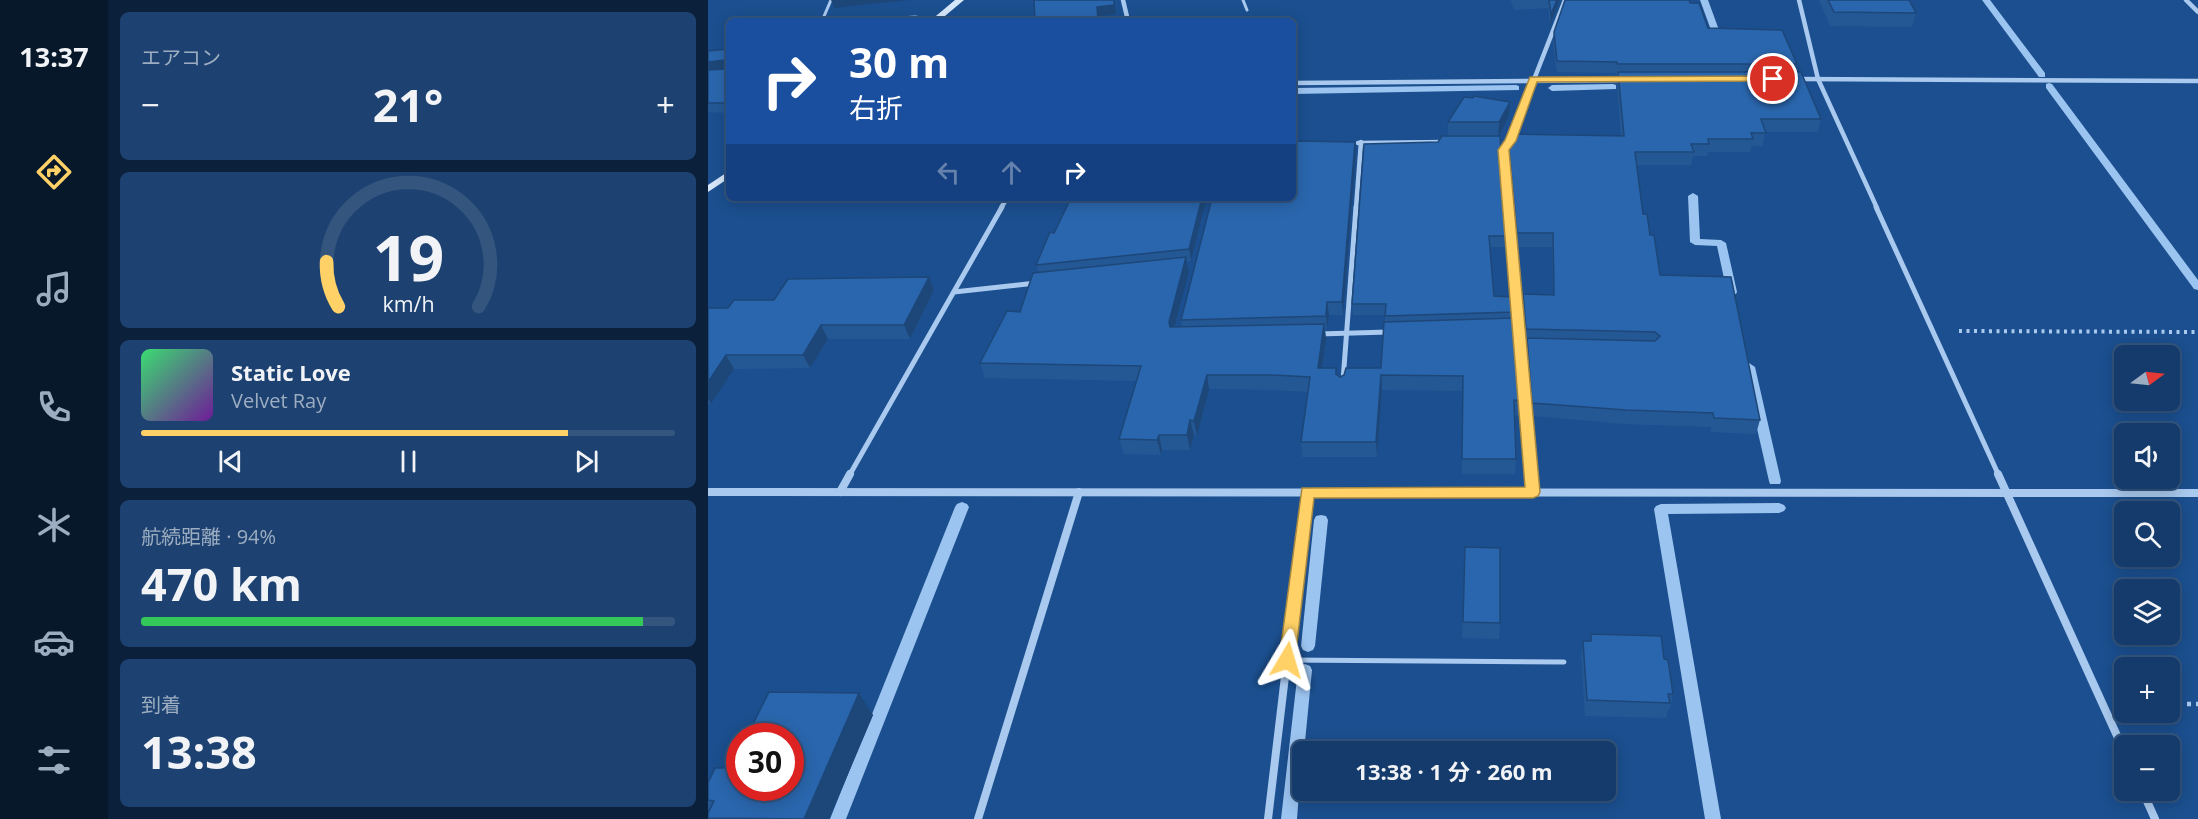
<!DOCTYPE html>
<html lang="ja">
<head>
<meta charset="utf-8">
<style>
  body { margin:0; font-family:"Open Sans","Noto Sans JP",sans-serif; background:#1d4271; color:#f1f3f6; height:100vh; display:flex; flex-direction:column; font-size:22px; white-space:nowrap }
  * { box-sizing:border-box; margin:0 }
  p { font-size:20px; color:#9dadc1 }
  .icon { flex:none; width:33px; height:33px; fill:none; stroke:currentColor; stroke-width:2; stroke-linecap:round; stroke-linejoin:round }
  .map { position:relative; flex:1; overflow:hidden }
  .panel { display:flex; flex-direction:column; gap:12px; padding:12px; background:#0b203b; width:600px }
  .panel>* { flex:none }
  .guide { position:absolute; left:18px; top:18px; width:570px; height:183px; border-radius:9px; box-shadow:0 3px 15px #0003,0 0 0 2px #33557e; background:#1a4fa0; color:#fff; overflow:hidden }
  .needle { width:39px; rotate:75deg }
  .tools { position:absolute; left:1406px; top:345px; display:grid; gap:12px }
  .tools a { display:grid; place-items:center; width:66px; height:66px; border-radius:9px; background:#143b6b; box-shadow:0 3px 15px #0003,0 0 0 2px #33557e; font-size:30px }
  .speed { position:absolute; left:18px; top:723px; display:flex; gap:12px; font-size:30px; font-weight:700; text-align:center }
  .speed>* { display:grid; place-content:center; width:78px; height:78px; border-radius:50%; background:#143b6b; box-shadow:0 3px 15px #0003,0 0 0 2px #33557e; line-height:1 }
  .speed .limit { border:9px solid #d22; background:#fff; color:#111 }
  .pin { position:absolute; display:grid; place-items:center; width:51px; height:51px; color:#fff; margin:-26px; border:3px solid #fff; border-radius:50%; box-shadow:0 2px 6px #0007 }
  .me { position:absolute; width:66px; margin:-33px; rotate:7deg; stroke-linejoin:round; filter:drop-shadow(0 0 4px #0008) }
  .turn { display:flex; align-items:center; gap:21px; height:126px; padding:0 24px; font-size:27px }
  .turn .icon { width:78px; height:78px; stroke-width:2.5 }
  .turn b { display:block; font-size:42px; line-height:51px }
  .lanes { display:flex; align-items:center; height:57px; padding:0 24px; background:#0003; justify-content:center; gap:30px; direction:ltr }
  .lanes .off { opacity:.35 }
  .big { font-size:45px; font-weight:700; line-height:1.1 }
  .panel .tile { flex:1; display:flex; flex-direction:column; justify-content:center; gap:9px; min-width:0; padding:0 21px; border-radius:9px; background:#1d4271 }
  .panel .dial { align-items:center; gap:0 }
  .dial svg { height:156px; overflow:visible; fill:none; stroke:#33557e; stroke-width:7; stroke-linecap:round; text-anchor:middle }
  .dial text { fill:#f1f3f6; stroke:none }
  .song { display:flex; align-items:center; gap:18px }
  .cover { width:72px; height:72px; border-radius:9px; background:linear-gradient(135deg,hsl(140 70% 55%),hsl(280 70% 35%)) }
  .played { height:6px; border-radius:3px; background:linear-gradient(90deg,#ffd166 80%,#33557e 80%) }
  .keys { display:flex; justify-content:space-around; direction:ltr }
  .heat { display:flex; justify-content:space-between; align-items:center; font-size:33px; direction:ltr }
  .charge { height:9px; border-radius:4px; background:linear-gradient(90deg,#34c759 94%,#33557e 0) }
  .trip { position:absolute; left:584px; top:741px; width:324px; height:60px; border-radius:9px; background:#143b6b; box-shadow:0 3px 15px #0003,0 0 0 2px #33557e; font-weight:700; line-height:60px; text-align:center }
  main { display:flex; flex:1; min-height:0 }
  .tabs { display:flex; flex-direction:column; width:108px; justify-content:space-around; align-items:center; background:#08182b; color:#9dadc1 }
  .tabs .icon { width:42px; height:42px }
  .tabs .on { color:#ffd166 }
  .tabs b { font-size:27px; color:#f1f3f6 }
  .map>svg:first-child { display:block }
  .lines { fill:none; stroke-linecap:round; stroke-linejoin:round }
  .stream { fill:#9cc4f0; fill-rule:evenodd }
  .path-far1 { stroke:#a9c9ee; stroke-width:4; stroke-dasharray:3 4.5; stroke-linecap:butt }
  .path { stroke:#a9c9ee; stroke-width:4.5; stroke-dasharray:4 5; stroke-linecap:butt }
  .lane-far1 { stroke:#a9c9ee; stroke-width:3 }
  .lane { stroke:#a9c9ee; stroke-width:5 }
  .street-far2 { stroke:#a9c9ee; stroke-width:4.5 }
  .street-far1 { stroke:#a9c9ee; stroke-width:5 }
  .street { stroke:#a9c9ee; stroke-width:8 }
  .secondary { fill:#d6e6fa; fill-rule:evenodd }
  .wall { fill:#245895 }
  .shaded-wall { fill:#1d4779 }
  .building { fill:#2a66ad; stroke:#1d4779; stroke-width:1.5 }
  .route { fill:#ffd166; stroke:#a68842; stroke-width:1.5 }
</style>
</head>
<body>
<main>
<nav class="tabs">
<b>13:37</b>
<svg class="icon on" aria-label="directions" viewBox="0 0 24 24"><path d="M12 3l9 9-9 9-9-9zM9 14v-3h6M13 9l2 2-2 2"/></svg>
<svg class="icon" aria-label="music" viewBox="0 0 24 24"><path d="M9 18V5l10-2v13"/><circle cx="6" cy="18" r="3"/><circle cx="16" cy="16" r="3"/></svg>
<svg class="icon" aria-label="phone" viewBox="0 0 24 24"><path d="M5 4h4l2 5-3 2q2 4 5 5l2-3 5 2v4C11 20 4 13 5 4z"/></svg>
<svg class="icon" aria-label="climate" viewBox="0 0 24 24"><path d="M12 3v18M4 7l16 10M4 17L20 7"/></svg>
<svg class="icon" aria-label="car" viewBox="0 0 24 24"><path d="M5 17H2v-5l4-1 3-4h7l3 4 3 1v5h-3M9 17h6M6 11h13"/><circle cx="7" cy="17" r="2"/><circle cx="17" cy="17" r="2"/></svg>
<svg class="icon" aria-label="filters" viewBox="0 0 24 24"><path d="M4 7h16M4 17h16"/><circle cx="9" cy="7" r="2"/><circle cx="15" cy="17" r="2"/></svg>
</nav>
<section class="panel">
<div class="tile"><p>エアコン</p>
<div class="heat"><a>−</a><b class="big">21°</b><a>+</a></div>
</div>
<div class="tile dial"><svg viewBox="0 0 100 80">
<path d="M14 69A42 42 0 1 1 86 69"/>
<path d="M14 69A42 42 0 0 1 8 46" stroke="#ffd166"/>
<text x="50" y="56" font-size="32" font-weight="700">19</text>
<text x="50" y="72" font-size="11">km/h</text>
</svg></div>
<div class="tile">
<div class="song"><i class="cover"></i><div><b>Static Love</b><p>Velvet Ray</p></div></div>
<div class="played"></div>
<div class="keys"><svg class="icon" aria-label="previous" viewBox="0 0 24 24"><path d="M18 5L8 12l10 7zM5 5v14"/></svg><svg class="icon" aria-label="pause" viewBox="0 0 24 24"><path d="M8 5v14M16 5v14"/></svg><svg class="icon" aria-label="next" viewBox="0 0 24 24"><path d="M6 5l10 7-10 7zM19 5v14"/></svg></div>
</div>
<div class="tile"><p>航続距離 · 94%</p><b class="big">470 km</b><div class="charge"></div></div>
<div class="tile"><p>到着</p><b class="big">13:38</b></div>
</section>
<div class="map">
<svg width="1490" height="819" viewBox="0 0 1490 819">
  <rect width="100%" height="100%" fill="#1b4f8f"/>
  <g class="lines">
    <g class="stream">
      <path d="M992,0H1000L1015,41L1014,43L1007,41Z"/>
      <path d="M1274,0H1282L1337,73V77H1331Z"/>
      <path d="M1341,83L1344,84L1490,280V290L1486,289L1338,88V84Z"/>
      <path d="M905,84L908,85V89L844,91L840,88L844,85Z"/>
      <path d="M808,85L811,86V90L585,94V88Z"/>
      <path d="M985,193L990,196L992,239L1013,240L1018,243L1029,292L1028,294H1020L1019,292L1009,246L987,245L982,242L980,196Z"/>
      <path d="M1041,363L1047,367L1073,481L1072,484H1062L1061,481L1035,367Z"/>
      <path d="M254,502L259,504L261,507L138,819H122L247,507L249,504Z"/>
      <path d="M1071,503L1076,505L1078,508L1076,511L1071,513L960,514L1013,819H997L946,509L948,506L953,504Z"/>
      <path d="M613,515L618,516L620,520L607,646L605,650L600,652L595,650L593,646L606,520L608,516Z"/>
      <path d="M597,664L602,666L604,670L596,752H594L589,819H573L590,670L592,666Z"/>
    </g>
    <path class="path-far1" d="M1251,331L1490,332"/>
    <path class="path" d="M1461,704H1490"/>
    <g class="lane-far1">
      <path d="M535,0L539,10"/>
      <path d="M114,21L123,0"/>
      <path d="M149,21L207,17L227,20"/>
    </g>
    <path class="lane" d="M579,660L856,662"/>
    <g class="street-far2">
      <path d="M415,0L420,21"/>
      <path d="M1091,0L1110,79L1169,208"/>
      <path d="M1478,0L1490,12"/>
      <path d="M1090,79L1490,81"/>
      <path d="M585,83L917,80"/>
      <path d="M650,143L739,142"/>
      <path d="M293,208L299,198"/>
      <path d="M648,208L653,142"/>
      <path d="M800,208L795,150L802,141L857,0"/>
    </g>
    <g class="street-far1">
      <path d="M800,207L824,476"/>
      <path d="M1168,207L1291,476"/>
      <path d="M246,292L328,283"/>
      <path d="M610,334L681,332"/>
      <path d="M635,381L648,207"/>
      <path d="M141,476L294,207"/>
    </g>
    <g class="street">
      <path d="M823,474L825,492"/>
      <path d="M1290,474L1416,751"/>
      <path d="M0,492L1490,493"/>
      <path d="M132,492L142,474"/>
      <path d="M1434,790L1447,819"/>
      <path d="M270,819L371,492"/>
      <path d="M560,819L599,492"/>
    </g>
    <g class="secondary">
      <path d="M247,0H256L231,21H222Z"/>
      <path d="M21,171V178L0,192V185Z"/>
    </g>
  </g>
  <g class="wall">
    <path d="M802,0H852L842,25L840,8L807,10Z"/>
    <path d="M1111,0H1201L1208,13L1204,27L1122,26Z"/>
    <path d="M982,3L1000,28L1089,64L1087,72L1113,119L1110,132H1057L1055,146H1043L1042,152H1000L999,156H985L983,165H929L935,214L942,235L952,275L1052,420L1048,434L1003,432V427L916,424L824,416L818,352V343H817L814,308L815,294L845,295L844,247H808L800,151V139L913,136L909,85L910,76H908V73L849,72L845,44L846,32Z"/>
    <path d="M21,49V113L0,112V51Z"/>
    <path d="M801,116L790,136L799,236V247H782L786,296L806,312V318L815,401L814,416L806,415L808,459L807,474H754L755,391L674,390L669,457H594L593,442L600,392L566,390L501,389L489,436L486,435L482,450H454L453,455L416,454L411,439L428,381L277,378L272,363L312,312L331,273L328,265L346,233L499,198L483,261L479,262L481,272L467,327L474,326L473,320L648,154L635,315H621L619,329H617L618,339L614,368L629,374L632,377L673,368L677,322V315H645L644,304L730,142L740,136V122Z"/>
    <path d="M221,277L226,290L202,339H120L102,368L26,369L3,404H0V308H20L66,300Z"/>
    <path d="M757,547L792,623L791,639L754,638Z"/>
    <path d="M883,634L956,659L965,694L962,709H960L958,718L877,716L873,657L875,641H882Z"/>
    <path d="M151,693L165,715L121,819H0V813L1,811L0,810V783L23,768Z"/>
  </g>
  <g class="shaded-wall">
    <path d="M123,0H201L126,8Z"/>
    <path d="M406,0L408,14L391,16L392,21H390L389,7Z"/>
    <path d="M849,0H852L842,25L843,14Z"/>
    <path d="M17,60L21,70L0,71V62Z"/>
    <path d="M802,102L801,116L790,137L791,122Z"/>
    <path d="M647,142L648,154L635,315L634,302Z"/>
    <path d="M494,198H499L483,261L481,249Z"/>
    <path d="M478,257L481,272L464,337L461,322Z"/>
    <path d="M221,277L226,290L202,339L196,325Z"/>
    <path d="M619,302L621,315L619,329L618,316Z"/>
    <path d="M616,324L618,339L612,382L610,368Z"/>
    <path d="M113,325L120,339L102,368L95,355Z"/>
    <path d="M18,355L26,369L3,404L0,399V382Z"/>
    <path d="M499,375L501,389L489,436L486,421Z"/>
    <path d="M673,375L674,390L669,457L668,442Z"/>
    <path d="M482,420L486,435L482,450L479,435Z"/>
    <path d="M451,435L454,450L453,455L449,440Z"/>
    <path d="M151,693L165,715L121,819H96Z"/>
  </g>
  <g class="building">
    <path d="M326,0H406V5L389,7L390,21H327Z"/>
    <path d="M841,0H849L843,14Z"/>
    <path d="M857,0H981L982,3H991L1000,28L1074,30L1089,64H909V62L849,61L846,32Z"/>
    <path d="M1120,0H1201L1208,13L1126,12Z"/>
    <path d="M21,49V103H0V70L17,69L21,63L17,60L0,62V51Z"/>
    <path d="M910,72H1093L1113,119H1053L1058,133H1043L1045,139H1000L1001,144H983L986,152H927L935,214H939L942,235H946L952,275L1023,277L1052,420L1006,418L1005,413L918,410L824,403L819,338L947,341L952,336L947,332L818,329L815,294L846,295L845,233H809L800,139L804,134L916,136Z"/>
    <path d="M766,96L802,102L791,122H740L756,97L765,98Z"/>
    <path d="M734,136H792L799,236H781L786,296L805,297L806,312L677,316L678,304H644L656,144L730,142Z"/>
    <path d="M585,141L647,142L634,302H619L618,316L473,320L504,198H585Z"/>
    <path d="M363,198H494L481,249L328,265L342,232L346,233Z"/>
    <path d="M478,257L461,322L462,327L616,324L610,368H628V374L632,377L636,375L638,368H673L676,322L807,318L815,401L806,400L808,459H754L755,376L673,375L668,442H593L602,377L564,375H499L486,421L482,420L479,435H451L449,440L411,439L433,366L272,363L299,311L312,312L325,273Z"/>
    <path d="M221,277L196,325H113L95,355H18L0,382V308H20L26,300H66L80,279Z"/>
    <path d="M757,547L792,548V623L755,622Z"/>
    <path d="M883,634L953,636L956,659L960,660L965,694H960L962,703L879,700L875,641H883Z"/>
    <path d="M61,692L151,693L96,819L0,818V813L6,801L0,800V783L7,768H23L32,751V788H82V736H39Z"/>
  </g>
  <path class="route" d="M1065,76L1068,77V81L829,82L808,141L801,150L832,492L830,496L825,498H606L587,660L585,665L579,667L573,665L571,660L594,488L817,487L790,150L797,140L822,77Z"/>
</svg>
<div class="tools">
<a><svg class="needle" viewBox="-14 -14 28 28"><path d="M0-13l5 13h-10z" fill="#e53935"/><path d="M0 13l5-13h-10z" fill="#9dadc1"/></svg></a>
<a><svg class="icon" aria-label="sound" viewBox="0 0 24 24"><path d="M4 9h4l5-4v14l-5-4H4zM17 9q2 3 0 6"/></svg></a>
<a><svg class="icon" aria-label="search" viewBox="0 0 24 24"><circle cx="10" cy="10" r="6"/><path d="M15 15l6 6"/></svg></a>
<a><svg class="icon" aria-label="layers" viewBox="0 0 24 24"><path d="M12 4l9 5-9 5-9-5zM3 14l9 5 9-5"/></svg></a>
<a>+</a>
<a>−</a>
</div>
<div class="speed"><div class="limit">30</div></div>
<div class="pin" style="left:1065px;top:79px;background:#d93025"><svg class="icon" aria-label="arrive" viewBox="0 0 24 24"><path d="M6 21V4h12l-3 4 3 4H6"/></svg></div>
<svg class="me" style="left:579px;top:660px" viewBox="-20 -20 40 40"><path d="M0-17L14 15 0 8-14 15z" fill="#ffd166" stroke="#fff" stroke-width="4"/></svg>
<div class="trip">13:38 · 1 分 · 260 m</div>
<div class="guide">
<div class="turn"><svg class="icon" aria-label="right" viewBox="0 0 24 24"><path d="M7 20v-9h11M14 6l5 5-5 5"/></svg><div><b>30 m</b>右折</div></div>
<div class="lanes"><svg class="icon off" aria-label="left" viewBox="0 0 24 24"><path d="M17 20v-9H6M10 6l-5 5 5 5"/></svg><svg class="icon off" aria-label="ahead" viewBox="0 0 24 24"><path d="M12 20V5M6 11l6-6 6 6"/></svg><svg class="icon" aria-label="right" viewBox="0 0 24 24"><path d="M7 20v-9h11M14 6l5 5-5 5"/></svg></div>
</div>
</div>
</main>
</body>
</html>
